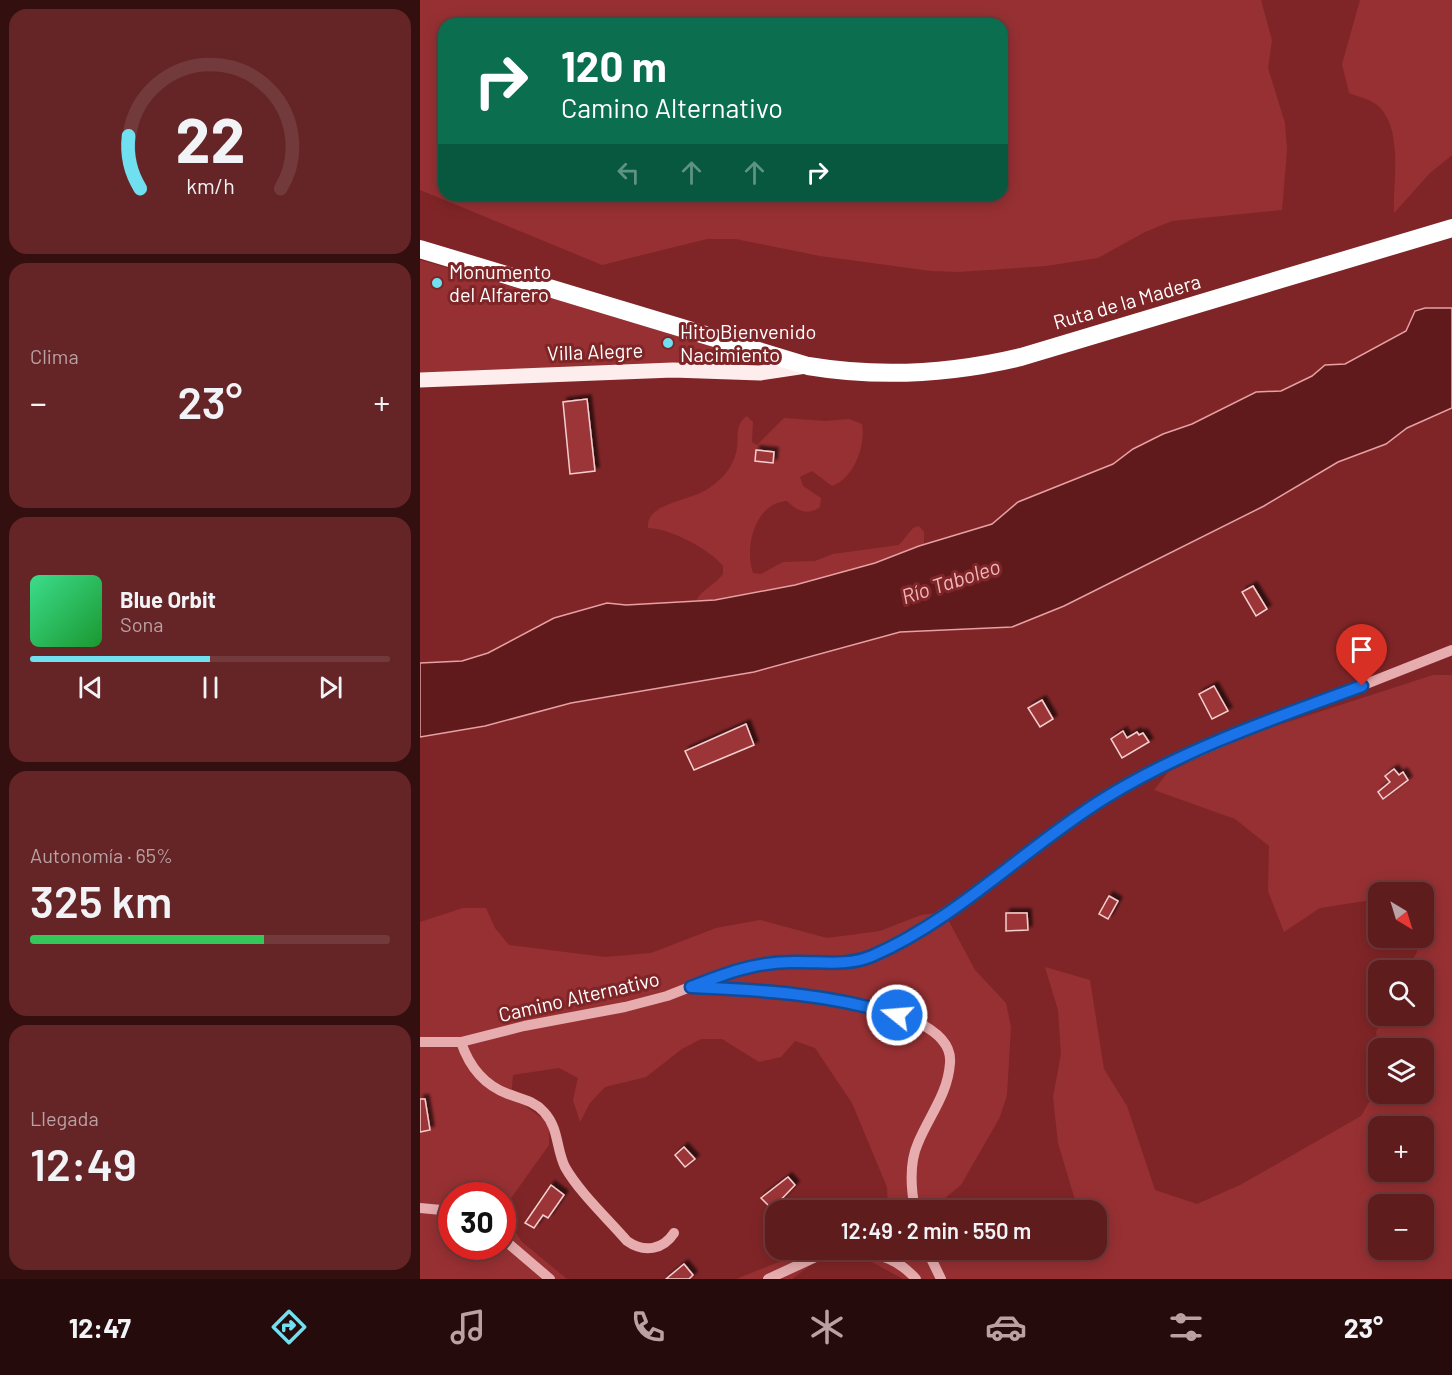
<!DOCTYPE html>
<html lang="es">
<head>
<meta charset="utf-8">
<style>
  body { margin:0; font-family:Barlow,sans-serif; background:#652526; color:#f1f3f6; height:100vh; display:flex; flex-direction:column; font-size:22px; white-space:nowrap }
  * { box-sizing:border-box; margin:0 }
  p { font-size:20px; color:#baa1a4 }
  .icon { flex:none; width:33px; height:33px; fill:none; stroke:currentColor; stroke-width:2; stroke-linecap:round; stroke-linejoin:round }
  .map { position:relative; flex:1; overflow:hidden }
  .drawer { display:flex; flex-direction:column; gap:9px; padding:9px; background:#340f10; width:420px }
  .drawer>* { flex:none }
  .guide { position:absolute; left:18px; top:18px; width:570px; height:183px; border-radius:18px; box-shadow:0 3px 15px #0003,0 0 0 2px #733a3b; background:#0b6e4f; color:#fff; overflow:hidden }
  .needle { width:39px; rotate:142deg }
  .controls { position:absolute; left:948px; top:882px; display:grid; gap:12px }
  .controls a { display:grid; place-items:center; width:66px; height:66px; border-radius:12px; background:#5f1c1d; box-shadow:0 3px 15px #0003,0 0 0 2px #733a3b; font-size:30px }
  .speed { position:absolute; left:18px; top:1182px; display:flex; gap:12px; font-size:30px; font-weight:700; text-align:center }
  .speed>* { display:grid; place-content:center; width:78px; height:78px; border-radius:50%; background:#5f1c1d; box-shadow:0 3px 15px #0003,0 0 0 2px #733a3b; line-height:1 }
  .speed .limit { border:9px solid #d22; background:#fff; color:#111 }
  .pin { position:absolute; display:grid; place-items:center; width:51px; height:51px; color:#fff; margin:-62px -26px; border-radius:50% 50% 50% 0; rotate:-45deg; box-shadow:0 0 6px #0007 }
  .pin .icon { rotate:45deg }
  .me { position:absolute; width:66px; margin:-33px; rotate:287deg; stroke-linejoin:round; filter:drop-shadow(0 0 4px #0008) }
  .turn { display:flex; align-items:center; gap:21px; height:126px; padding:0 24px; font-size:27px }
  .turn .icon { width:78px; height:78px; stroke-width:2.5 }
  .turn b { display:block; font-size:42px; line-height:51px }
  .lanes { display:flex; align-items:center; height:57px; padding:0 24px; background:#0003; justify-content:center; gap:30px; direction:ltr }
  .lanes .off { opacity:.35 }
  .big { font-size:45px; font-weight:600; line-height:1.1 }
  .drawer .widget { flex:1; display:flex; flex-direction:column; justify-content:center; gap:9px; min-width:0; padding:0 21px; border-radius:18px; background:#652526 }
  .drawer .dial { align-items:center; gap:0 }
  .dial svg { height:156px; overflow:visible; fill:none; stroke:#733a3b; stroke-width:7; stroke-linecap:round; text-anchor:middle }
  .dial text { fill:#f1f3f6; stroke:none }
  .song { display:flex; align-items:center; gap:18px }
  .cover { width:72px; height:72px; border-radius:9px; background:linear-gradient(135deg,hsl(150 70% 55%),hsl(130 70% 35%)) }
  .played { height:6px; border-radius:3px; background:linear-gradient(90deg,#70dfef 50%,#733a3b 50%) }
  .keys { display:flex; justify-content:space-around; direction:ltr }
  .heat { display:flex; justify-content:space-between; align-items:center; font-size:33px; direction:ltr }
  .charge { height:9px; border-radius:4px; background:linear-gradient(90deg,#34c759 65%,#733a3b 0) }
  .trip { position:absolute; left:345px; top:1200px; width:342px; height:60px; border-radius:18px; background:#5f1c1d; box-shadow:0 3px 15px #0003,0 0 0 2px #733a3b; font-weight:600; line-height:60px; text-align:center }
  .dock { display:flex; height:96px; justify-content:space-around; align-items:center; background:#260b0c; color:#baa1a4 }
  .dock .icon { width:42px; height:42px }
  .dock .active { color:#70dfef }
  .dock b { font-size:27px; color:#f1f3f6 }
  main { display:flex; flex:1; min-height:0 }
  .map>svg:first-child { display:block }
  .green { fill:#973033; fill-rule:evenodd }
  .water { fill:#601a1b; stroke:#e7a0a3; stroke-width:1.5 }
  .building { fill:#9c3638; stroke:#f5cfd0; stroke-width:1.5; filter:url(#shadow) }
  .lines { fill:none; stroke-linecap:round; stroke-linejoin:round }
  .minor { stroke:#e6acae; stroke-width:10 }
  .major { stroke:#fdeded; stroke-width:15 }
  .highway { stroke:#fff; stroke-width:18 }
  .route-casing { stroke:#114b97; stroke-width:15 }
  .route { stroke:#1a73e8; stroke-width:10 }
  .poi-dot { fill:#70dfef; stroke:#7f2527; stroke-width:2 }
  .labels { text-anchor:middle; stroke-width:6; stroke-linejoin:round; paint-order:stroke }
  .poi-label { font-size:20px; fill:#fff; stroke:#7f2527; text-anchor:start }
  .street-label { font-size:20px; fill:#fff; stroke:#7f2527 }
  .water-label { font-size:21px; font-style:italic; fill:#eeb7b9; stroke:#7f2527 }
</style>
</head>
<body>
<main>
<section class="drawer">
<div class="widget dial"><svg viewBox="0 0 100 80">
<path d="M14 69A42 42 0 1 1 86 69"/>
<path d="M14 69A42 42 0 0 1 8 42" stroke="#70dfef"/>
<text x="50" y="56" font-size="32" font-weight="700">22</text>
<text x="50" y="72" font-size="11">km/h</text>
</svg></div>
<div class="widget"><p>Clima</p>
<div class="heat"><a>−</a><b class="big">23°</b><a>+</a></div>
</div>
<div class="widget">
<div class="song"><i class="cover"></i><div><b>Blue Orbit</b><p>Sona</p></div></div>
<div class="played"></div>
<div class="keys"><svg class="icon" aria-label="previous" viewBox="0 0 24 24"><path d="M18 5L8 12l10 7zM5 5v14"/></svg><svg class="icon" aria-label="pause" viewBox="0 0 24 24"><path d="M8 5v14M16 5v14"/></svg><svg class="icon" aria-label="next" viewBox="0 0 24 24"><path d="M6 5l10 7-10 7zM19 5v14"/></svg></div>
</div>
<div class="widget"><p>Autonomía · 65%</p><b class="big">325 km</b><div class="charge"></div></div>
<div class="widget"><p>Llegada</p><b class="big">12:49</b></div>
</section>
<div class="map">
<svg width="1032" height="1279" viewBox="0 0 1032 1279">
  <defs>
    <filter id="shadow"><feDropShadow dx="4" dy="-4" stdDeviation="1.5" flood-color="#0009"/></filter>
  </defs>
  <rect width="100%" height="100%" fill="#7f2527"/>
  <g class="green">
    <path d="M0,0H841L852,40L848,68L865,123L867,150L862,210L752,221L725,232L678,258L626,266L539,272L511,271L400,256L316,239H287L182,265L0,190ZM24,24H582V195H24Z"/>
    <path d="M940,0H1032V155L1010,173L974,213C973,181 984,126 956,104C949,99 936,96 929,93L922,64Z"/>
    <path d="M0,260L306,348L313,352V360L307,364L0,375Z"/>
    <path d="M327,416L333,422L332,442L337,445L364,418L405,421L429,419L442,424C446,445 434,479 412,486L392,471L380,477L383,486L401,498L400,507C388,516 377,511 367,501C335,503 324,546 333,573L341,574L363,562L395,561L413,554L479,545L493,528L499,526L504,532V544L455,563L375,585L295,600L276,601C282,589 295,585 303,574V566C290,549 249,528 228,528C226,501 271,503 292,486C303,478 312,468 316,453C320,440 313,425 327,416Z"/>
    <path d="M1013,675H1032V1279H483L439,1255L414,1254L395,1262L372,1279H316L389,1250H565L586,1257L631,1262L644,1250H676V1210H658L638,1143L633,1097L641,1054L638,1010L625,967L670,980L684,1069L707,1106L735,1190L777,1204L820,1185L941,1116L958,1087V1094H1004V1048H959L956,1032L964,1016H1004V970H987L997,952L998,938H1004V892H958V899L900,908L864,932L848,891L849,846L815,819L734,790L748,772L834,733ZM958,1126H1004V1172H958ZM958,1204H1004V1250H958Z"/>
    <path d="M43,908H66L75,928L89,945L185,957L231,953L296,928L340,920L407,938L460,931L501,915L524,912L555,970L586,1003L591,1027L587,1095L580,1117L541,1185L524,1199L523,1210H468L467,1187L432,1103L395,1048L375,1041L361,1057L339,1062L302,1039H281L262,1049L226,1077L185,1087L170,1103L160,1122L153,1100L158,1078L139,1068L93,1075L91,1096L129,1123V1145L89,1201L90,1224L102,1242L147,1279H0V922ZM32,1196H82V1246H32Z"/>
  </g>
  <path class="water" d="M1005,308H1032V408L987,428L966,444L918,462L844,506L644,606L592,627L480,632L334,672L151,703L65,726L0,737V663L42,661L68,653L134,618L187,603L206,605L295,600L375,585L455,563L499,546L572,524L598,502L693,464L713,449L743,434L772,424L836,392L861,391L892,376L905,365L925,364L986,331L995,311Z"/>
  <g class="building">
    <path d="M167,399L175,471L150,474L143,402Z"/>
    <path d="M336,450L354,452L353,463L335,461Z"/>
    <path d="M833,586L847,609L836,616L822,592Z"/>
    <path d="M794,686L808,711L792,719L779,694Z"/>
    <path d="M622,700L633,719L620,727L608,708Z"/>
    <path d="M326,724L334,745L274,770L265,751Z"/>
    <path d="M703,731L707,738L717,732L719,735L723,733L729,742L702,758L691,739Z"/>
    <path d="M974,769L979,775L983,772L988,780L963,799L958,792L970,782L965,776Z"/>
    <path d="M689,896L698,901L688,919L679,914Z"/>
    <path d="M586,913H607L608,930L586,931Z"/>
    <path d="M0,1099H5L10,1130L0,1132Z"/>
    <path d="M264,1147L275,1159L265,1167L255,1155Z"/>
    <path d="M368,1177L375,1185L352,1209L341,1198Z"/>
    <path d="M131,1185L144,1195L128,1218L123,1215L114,1228L105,1223Z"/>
    <path d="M264,1264L273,1275L269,1279H246Z"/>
  </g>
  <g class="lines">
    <g class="minor">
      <path d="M276,987C323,989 536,996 530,1063C528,1094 509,1116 498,1143C489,1163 491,1189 495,1210"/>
      <path d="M0,1042H41L104,1026L205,1007L247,996L316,969L372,962L421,963L450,957L493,934L579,876L683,799L719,778L822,733L1032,650"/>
      <path d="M41,1042C49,1066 64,1085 88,1094C102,1099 114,1101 124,1112C139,1128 136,1149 145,1167C159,1192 188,1219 207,1241C224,1253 243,1250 254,1233"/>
      <path d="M0,1208L32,1211"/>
      <path d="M82,1238L130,1279"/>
      <path d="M436,1250C462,1255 478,1259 496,1279"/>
      <path d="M507,1250L521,1279"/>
      <path d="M348,1279L411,1250"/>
    </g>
    <path class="major" d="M0,380L253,370L340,373L386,366"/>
    <path class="highway" d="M0,249L388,366C460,378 530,374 601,357L1032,228"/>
  </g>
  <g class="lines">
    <g class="route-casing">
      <path id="route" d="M477,1015C409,994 341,990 271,987C304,974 335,962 371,962C398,961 426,967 452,956C536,920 607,846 685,798C764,749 855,718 942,686"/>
    </g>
    <use href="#route" class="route"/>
  </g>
  <g class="poi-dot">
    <circle cx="17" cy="283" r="6"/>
    <circle cx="248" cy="343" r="6"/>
  </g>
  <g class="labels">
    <g class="poi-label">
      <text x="29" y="279">Monumento<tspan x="29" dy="23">del Alfarero</tspan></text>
      <text x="260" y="339">Hito Bienvenido<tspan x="260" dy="23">Nacimiento</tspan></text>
    </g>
    <g class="street-label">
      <text transform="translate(707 302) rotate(-16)" y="7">Ruta de la Madera</text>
      <text transform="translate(175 352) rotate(-2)" y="7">Villa Alegre</text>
      <text transform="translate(159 997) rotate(-13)" y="7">Camino Alternativo</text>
    </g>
    <g class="water-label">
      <text transform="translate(531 582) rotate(-18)" y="7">Río Taboleo</text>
    </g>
  </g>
</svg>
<div class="controls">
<a><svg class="needle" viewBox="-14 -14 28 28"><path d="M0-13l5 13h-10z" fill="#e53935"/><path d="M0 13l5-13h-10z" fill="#baa1a4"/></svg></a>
<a><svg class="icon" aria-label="search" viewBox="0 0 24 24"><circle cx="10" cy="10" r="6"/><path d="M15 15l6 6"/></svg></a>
<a><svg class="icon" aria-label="layers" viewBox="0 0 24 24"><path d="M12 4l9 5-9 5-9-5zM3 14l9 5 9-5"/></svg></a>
<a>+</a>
<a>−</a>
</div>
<div class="speed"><div class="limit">30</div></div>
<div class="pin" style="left:942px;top:686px;background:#d93025"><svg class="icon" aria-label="arrive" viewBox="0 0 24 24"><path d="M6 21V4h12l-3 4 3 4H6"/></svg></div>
<svg class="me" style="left:477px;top:1015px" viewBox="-20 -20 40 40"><circle r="17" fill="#1a73e8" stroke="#fff" stroke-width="3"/><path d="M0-11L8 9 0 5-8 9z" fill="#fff"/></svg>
<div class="trip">12:49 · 2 min · 550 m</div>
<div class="guide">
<div class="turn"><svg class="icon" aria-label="right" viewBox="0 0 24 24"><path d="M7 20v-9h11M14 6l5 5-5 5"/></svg><div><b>120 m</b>Camino Alternativo</div></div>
<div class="lanes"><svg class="icon off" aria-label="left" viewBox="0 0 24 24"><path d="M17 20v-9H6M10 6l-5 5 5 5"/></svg><svg class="icon off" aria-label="ahead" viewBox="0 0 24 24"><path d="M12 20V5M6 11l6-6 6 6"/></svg><svg class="icon off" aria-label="ahead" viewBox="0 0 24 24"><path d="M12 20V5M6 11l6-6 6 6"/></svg><svg class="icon" aria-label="right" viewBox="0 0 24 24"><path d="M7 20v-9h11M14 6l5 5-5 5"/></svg></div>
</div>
</div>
</main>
<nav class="dock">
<b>12:47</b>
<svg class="icon active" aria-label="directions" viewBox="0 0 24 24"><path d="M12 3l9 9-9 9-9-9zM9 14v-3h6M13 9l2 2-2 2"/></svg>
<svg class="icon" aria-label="music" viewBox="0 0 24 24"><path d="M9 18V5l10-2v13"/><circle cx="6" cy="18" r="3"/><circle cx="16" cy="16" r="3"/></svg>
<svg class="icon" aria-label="phone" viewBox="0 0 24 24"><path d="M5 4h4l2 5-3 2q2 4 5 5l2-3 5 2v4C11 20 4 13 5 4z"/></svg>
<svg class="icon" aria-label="climate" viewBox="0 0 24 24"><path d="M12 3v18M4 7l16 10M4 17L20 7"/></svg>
<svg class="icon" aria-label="car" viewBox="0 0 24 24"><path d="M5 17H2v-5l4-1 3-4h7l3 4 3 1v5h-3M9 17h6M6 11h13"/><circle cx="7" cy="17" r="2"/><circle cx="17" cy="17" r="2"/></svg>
<svg class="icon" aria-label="filters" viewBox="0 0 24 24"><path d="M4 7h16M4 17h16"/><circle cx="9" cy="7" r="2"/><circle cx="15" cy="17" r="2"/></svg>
<b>23°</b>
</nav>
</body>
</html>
